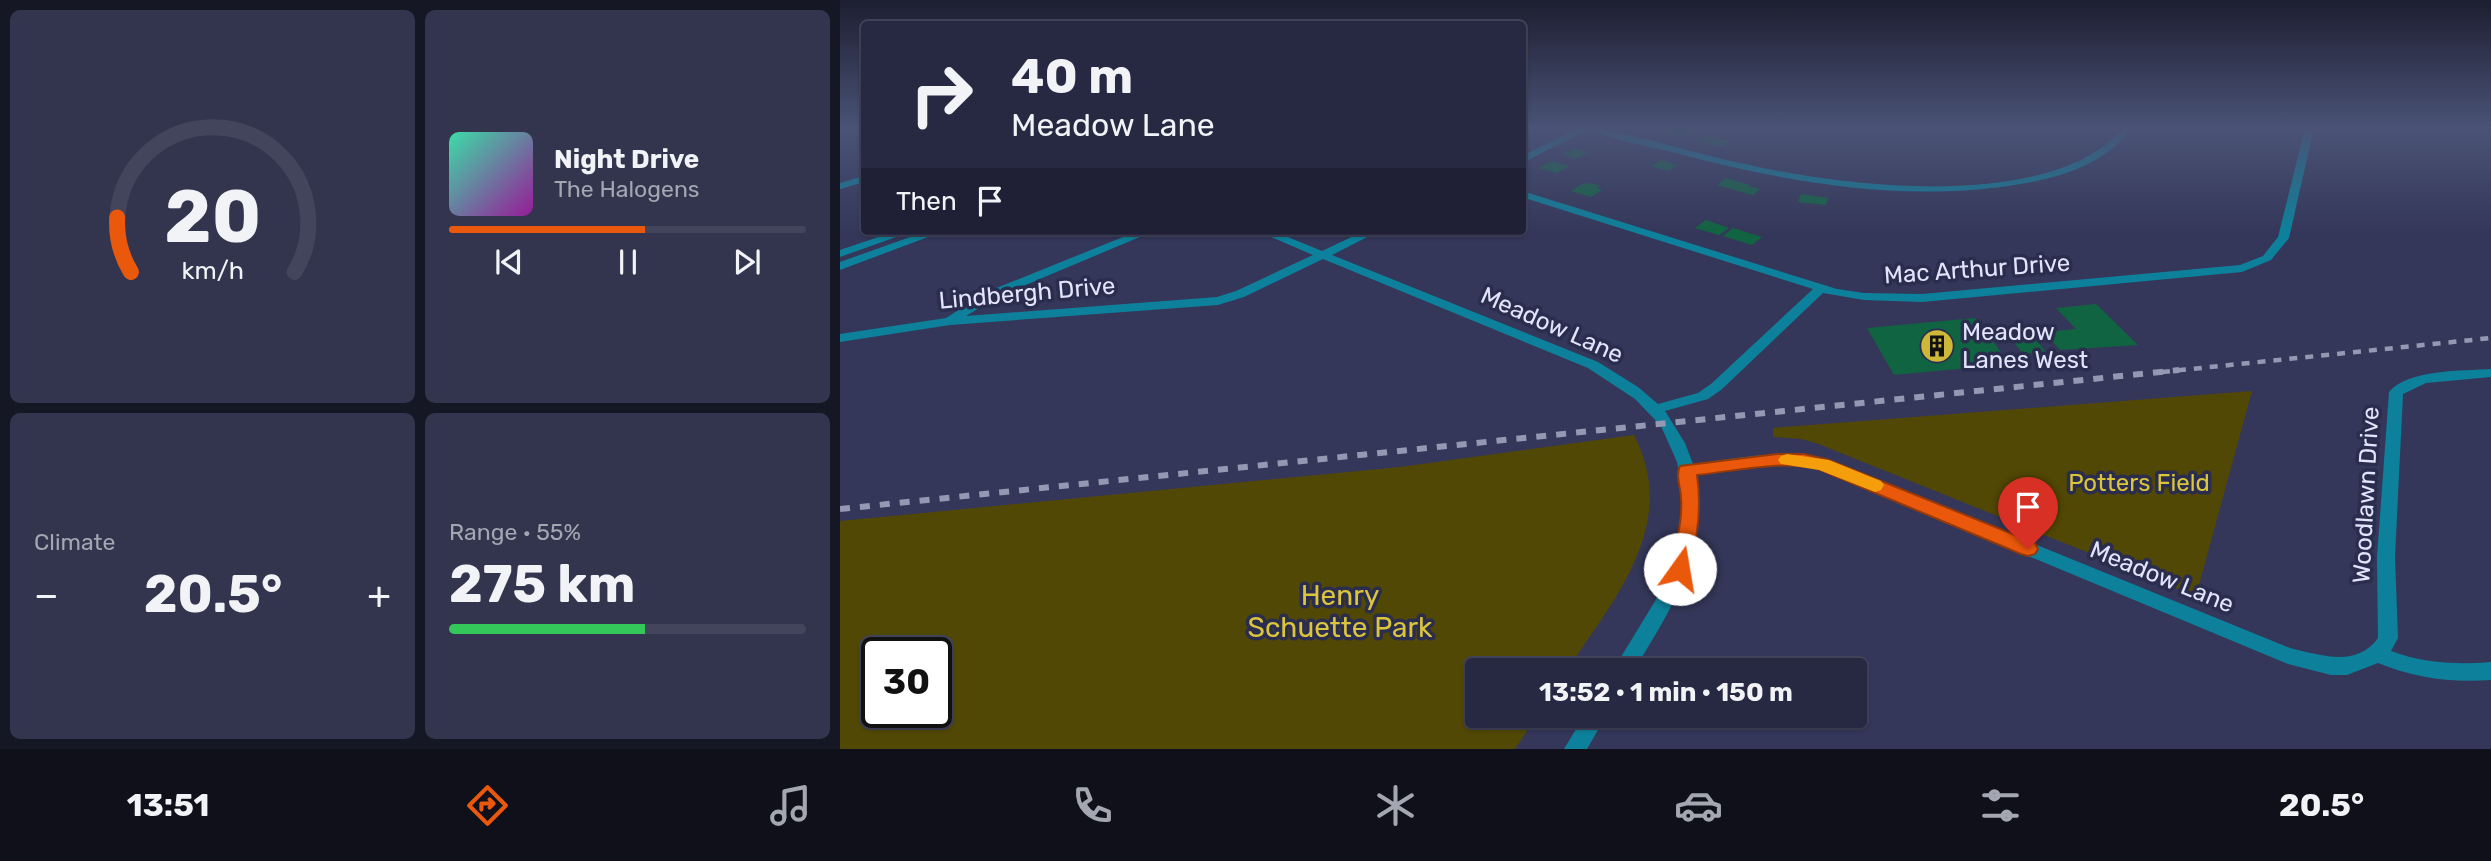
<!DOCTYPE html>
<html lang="en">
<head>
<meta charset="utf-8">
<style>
  body { margin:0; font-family:Rubik,sans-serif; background:#33354e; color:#f1f3f6; height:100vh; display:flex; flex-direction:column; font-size:26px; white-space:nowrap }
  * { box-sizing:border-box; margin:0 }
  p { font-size:23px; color:#a4a6b2 }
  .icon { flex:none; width:38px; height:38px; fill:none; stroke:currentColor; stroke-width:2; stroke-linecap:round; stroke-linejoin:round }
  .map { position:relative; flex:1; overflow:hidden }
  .panel { display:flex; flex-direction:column; gap:10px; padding:10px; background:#151725; width:840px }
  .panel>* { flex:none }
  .banner { position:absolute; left:21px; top:21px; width:665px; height:214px; border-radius:7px; box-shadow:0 2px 5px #0004,0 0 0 2px #43455c; background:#272943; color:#f1f3f6; overflow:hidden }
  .speed { position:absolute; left:21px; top:637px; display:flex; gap:14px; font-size:35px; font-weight:700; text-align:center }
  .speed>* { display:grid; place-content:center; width:91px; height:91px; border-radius:50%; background:#272943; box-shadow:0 2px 5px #0004,0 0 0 2px #43455c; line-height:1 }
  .speed .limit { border:4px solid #111; border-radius:10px; background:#fff; color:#111 }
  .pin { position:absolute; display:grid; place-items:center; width:60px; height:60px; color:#fff; margin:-72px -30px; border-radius:50% 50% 50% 0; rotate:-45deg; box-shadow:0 0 7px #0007 }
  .pin .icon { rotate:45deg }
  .me { position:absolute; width:77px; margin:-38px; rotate:13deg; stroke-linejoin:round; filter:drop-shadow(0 0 5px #0008) }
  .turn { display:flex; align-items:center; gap:24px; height:147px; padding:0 35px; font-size:32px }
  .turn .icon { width:91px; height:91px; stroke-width:2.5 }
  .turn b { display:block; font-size:49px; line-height:60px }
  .then { display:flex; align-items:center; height:66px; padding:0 35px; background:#0003; gap:14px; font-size:26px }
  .big { font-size:52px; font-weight:700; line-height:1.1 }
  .panel .card { flex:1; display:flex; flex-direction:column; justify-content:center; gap:10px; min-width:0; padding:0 24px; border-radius:10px; background:#33354e }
  .panel .dial { align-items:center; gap:0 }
  .dial svg { height:182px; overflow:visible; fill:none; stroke:#43455c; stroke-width:7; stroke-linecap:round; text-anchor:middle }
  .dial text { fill:#f1f3f6; stroke:none }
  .song { display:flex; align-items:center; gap:21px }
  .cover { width:84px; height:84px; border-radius:10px; background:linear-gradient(135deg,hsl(160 70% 55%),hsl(300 70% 35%)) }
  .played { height:7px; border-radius:4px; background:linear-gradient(90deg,#ea580c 55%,#43455c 55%) }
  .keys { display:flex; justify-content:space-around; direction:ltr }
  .heat { display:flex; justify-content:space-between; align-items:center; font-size:38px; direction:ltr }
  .charge { height:10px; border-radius:5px; background:linear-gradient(90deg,#34c759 55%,#43455c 0) }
  .panel .tiles { flex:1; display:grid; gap:10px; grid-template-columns:repeat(2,1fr) }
  .trip { position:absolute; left:625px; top:658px; width:402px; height:70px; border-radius:7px; background:#272943; box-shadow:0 2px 5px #0004,0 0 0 2px #43455c; font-weight:700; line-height:70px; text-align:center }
  .menu { display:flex; height:112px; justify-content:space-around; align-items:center; background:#10101b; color:#a4a6b2 }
  .menu .icon { width:49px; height:49px }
  .menu .current { color:#ea580c }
  .menu b { font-size:32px; color:#f1f3f6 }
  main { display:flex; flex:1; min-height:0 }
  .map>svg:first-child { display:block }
  .green { fill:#524805; fill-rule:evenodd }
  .building { fill:#116441 }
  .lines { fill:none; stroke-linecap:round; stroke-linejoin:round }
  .minor { fill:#0d819b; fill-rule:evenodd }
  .rail-far1 { stroke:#9598b3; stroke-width:4.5; stroke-dasharray:8 8; stroke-linecap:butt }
  .rail { stroke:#9598b3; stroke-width:6; stroke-dasharray:10 10; stroke-linecap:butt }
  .route { fill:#ea580c; stroke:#983908; stroke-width:2 }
  .slow { fill:#f59e0b }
  .labels { text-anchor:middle; stroke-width:7; stroke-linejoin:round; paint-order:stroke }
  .street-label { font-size:24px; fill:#e1e4fa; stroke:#2a2d4e }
  .poi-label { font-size:24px; fill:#e1e4fa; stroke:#2a2d4e; text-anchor:start }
  .park-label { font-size:24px; fill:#dbc53b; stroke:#2a2d4e }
  .near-park-label { font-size:28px; fill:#dbc53b; stroke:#2a2d4e }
</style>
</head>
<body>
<main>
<section class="panel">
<div class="tiles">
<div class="card dial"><svg viewBox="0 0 100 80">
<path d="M14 69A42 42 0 1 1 86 69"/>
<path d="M14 69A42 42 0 0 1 8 45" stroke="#ea580c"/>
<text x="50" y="56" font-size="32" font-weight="700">20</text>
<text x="50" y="72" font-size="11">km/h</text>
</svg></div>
<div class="card">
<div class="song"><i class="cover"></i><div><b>Night Drive</b><p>The Halogens</p></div></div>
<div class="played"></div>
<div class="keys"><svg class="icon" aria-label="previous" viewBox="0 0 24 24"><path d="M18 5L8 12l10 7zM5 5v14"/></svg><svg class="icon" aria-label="pause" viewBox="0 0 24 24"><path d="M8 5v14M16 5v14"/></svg><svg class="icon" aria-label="next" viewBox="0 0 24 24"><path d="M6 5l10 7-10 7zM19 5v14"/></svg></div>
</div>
<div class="card"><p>Climate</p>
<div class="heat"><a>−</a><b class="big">20.5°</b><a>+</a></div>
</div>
<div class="card"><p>Range · 55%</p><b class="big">275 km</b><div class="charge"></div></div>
</div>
</section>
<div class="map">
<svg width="1651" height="749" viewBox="0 0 1651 749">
  <rect width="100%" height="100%" fill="#343759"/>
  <g class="green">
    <path d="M1412,391L1356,596L976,443L961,439L933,437V428Z"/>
    <path d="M794,435C840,524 775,598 727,670H637V716H697L675,749H0V521L560,467ZM37,653H96V712H37Z"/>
  </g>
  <g class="building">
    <path d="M833,128H836L852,132L844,137L825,133Z"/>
    <path d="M867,135L890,141L881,147L859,140Z"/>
    <path d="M735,148L749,152L736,159L723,155Z"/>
    <path d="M821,160L838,165L828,171L811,166Z"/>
    <path d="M711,161L730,166L717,173L699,168Z"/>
    <path d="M886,178L910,185L908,186L920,189L913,195L877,185Z"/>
    <path d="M751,183L760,186L757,188L762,190L751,197L731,191L742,184Z"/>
    <path d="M961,194L988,198L986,205L958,202Z"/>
    <path d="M866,220L889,228L879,235L855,228Z"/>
    <path d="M893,228L922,237L912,245L883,236Z"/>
    <path d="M1256,304L1298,345L1220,350L1204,332L1236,329L1216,308Z"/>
    <path d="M1135,318L1170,364L1054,375L1027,328Z"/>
    <path d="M1191,334L1206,352L1183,354L1169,336Z"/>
  </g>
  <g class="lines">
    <g class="minor">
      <path d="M0,128H11L0,133Z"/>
      <path d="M738,128C768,128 792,136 821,143C851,151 880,159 910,165C1006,187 1212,212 1283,128H1292C1260,170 1210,180 1161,187C1050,201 942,181 836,153C808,146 774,141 749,129L682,163V156Z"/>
      <path d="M1465,128H1474L1449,238L1431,260L1402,272L1082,302L1024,300L983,293L881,390L868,399L825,411L845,443L853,464C897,458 944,448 988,460L1450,648C1480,655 1517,668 1538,638L1537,557L1549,392C1568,369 1623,371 1651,369V377L1586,383L1563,394L1555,557L1558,638L1551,651C1583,663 1617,665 1651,662V680C1611,683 1575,678 1538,663L1507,675H1491L1448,664L979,469C937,462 897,469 855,474C871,548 831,610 794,670H773L820,593L837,548L842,505L841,484L837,462L821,426L795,399L748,368L483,259L404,297L378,305L110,325L0,342V334L106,318L149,291L298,231H314L157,297L126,316L377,297L396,291L473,255L417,231H433L482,251L524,231H539L492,255L758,362L798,387L818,404L858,393L871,384L973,289L682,197V191L997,289L1024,293L1082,294L1400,265L1423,256L1438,237Z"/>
      <path d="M24,176V182L0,189V183Z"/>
      <path d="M56,231H73L0,257V250Z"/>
      <path d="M87,231H104L0,270V262Z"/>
      <path d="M744,716H766L747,749H724Z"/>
    </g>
    <path class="rail-far1" d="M1322,372L1651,338"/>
    <path class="rail" d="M0,509L1339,370"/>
  </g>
  <linearGradient id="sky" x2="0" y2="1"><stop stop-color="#1d1e31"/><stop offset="0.55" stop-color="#4a5376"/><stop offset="1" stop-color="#4a5376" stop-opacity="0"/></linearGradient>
  <rect width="1651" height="233" fill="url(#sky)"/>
  <path class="route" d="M937,454H964L989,460L1195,543L1198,549L1195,554L1188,556L1181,554L978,469C939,460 896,471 857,475C862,508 857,536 850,569L847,575L840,577L833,575L830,569C835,546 843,522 841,498C841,488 835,475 840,466Z"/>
  <path class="slow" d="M947,454L989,460L1041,481L1044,485L1041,490L1035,492L979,470L941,464L938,460L941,456Z"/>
  <defs>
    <g id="building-disc" transform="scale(1.75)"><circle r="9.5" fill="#ceb837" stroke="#2a2d4e"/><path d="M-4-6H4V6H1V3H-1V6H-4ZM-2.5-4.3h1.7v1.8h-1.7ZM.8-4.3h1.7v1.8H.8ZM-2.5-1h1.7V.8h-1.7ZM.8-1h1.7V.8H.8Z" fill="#111"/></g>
  </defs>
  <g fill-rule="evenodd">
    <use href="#building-disc" x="1097" y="346"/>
  </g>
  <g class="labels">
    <g class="street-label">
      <text transform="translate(1137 269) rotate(-4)" y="8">Mac Arthur Drive</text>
      <text transform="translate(187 293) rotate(-5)" y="8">Lindbergh Drive</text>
      <text transform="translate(712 325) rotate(24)" y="8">Meadow Lane</text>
      <text transform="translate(1526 495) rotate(-87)" y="8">Woodlawn Drive</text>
      <text transform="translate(1322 577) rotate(22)" y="8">Meadow Lane</text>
    </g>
    <g class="poi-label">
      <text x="1122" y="340">Meadow<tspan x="1122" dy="28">Lanes West</tspan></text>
    </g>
    <g class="park-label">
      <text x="1299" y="491">Potters Field</text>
    </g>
    <g class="near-park-label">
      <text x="500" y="605">Henry<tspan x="500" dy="32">Schuette Park</tspan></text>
    </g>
  </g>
</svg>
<div class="speed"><div class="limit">30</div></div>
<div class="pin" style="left:1188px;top:549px;background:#d93025"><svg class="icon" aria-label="arrive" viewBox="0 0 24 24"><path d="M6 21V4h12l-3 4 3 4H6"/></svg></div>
<svg class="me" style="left:840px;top:569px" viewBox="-20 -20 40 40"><circle r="19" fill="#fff"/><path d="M0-13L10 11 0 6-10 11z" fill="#ea580c"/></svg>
<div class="trip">13:52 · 1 min · 150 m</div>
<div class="banner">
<div class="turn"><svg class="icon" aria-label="right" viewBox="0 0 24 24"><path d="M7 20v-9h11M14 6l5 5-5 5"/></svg><div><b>40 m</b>Meadow Lane</div></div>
<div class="then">Then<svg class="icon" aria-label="arrive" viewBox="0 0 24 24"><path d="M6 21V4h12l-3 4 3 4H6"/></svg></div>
</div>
</div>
</main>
<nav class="menu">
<b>13:51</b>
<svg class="icon current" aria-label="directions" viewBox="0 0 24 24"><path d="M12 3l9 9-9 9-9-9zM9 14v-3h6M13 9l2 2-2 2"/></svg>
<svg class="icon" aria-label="music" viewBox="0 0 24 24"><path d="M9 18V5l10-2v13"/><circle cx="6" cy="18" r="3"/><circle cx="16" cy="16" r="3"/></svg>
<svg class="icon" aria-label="phone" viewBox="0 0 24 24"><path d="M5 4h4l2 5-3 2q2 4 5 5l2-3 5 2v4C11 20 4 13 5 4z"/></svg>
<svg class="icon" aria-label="climate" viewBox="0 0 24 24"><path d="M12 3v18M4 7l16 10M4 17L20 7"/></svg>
<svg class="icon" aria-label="car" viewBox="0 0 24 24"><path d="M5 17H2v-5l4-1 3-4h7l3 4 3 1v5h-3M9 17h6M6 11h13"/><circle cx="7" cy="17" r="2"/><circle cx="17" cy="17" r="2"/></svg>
<svg class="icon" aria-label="filters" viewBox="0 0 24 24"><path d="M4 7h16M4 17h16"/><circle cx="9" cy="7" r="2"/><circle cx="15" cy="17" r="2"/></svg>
<b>20.5°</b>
</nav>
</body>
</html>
